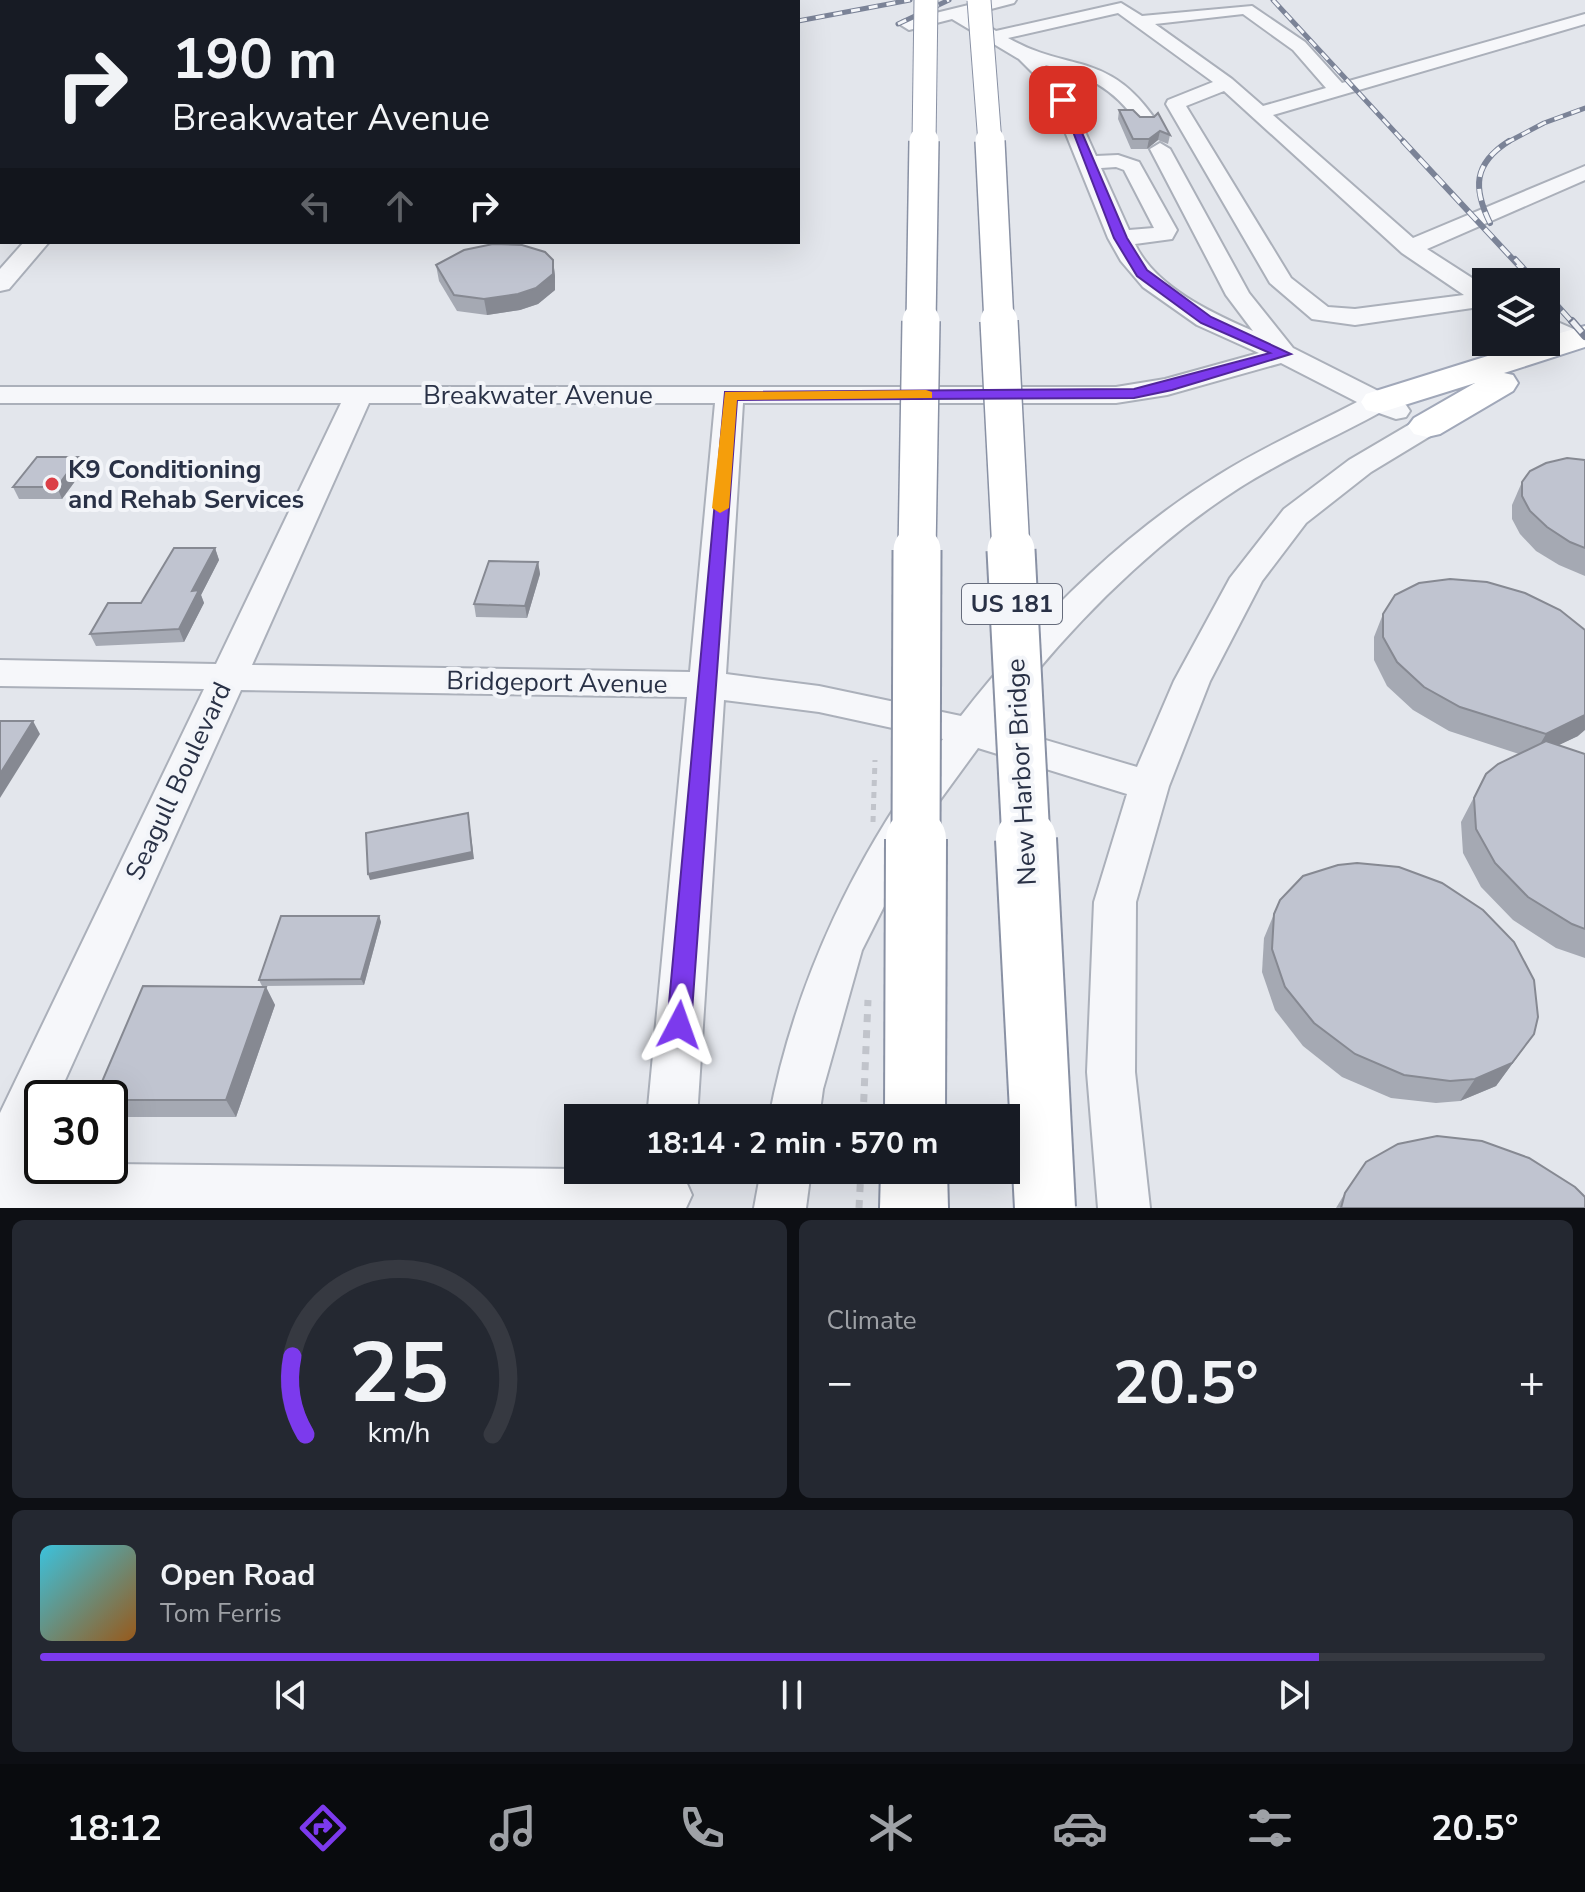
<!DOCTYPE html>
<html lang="en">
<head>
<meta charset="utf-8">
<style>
  body { margin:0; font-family:"Nunito Sans",sans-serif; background:#242831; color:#f1f3f6; height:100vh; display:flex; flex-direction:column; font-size:30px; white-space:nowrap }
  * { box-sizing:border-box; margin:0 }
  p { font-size:26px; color:#9ea1a6 }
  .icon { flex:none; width:44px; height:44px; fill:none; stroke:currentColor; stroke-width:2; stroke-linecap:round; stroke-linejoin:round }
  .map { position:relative; height:1208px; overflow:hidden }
  .side { display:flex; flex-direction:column; gap:12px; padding:12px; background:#0d0f14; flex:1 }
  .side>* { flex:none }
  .top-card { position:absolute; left:0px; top:0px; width:800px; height:244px; box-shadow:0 8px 32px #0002; background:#171b24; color:#f1f3f6; overflow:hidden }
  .buttons { position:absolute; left:1472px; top:268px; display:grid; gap:16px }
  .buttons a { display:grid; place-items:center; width:88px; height:88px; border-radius:0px; background:#171b24; box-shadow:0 8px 32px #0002; font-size:40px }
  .speed { position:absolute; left:24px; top:1080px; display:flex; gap:16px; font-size:40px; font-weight:700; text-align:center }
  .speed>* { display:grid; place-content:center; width:104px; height:104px; border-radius:50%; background:#171b24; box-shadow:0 8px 32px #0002; line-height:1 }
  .speed .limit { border:4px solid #111; border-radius:12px; background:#fff; color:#111 }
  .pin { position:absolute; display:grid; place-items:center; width:68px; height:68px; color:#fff; margin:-34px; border-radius:16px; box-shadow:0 4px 12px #0006 }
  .me { position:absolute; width:88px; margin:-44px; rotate:4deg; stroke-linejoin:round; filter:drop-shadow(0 0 6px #0008) }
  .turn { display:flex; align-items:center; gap:28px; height:168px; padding:0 40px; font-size:36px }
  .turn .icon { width:104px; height:104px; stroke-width:2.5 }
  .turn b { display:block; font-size:56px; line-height:68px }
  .lanes { display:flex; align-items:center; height:76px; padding:0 40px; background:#0003; justify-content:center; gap:40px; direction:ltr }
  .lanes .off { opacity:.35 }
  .big { font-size:60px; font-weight:700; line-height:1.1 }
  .side .tile { flex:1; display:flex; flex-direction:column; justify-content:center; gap:12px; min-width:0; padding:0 28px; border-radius:12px; background:#242831 }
  .side .dial { align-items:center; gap:0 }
  .dial svg { height:208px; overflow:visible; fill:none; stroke:#363941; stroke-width:7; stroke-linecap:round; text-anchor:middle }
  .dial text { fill:#f1f3f6; stroke:none }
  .song { display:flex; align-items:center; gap:24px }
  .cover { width:96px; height:96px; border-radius:12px; background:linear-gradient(135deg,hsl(190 70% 55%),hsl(30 70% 35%)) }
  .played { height:8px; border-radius:4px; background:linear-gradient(90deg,#7c3aed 85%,#363941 85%) }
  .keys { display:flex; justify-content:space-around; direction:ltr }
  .heat { display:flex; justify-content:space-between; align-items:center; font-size:44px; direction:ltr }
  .side .tiles { flex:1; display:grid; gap:12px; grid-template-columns:1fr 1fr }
  .tile:last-child { grid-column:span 2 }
  .trip { position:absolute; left:564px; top:1104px; width:456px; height:80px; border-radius:0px; background:#171b24; box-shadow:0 8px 32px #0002; font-weight:700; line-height:80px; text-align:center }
  .tab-bar { display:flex; height:128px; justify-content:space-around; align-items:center; background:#090b0e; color:#9ea1a6 }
  .tab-bar .icon { width:56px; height:56px }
  .tab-bar .on { color:#7c3aed }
  .tab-bar b { font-size:36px; color:#f1f3f6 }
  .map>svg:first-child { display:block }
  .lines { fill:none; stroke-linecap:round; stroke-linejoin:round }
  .minor-casing { stroke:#abb0ba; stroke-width:4 }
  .major-casing { stroke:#a1a8b9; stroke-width:4 }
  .highway-casing { stroke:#8991a4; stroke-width:4 }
  .path-far1 { stroke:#c1c4cb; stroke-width:3; stroke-dasharray:3 3; stroke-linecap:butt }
  .path { stroke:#c1c4cb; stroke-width:7; stroke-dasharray:8 8; stroke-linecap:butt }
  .minor { fill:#f6f7fa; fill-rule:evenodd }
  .major { fill:#fff; fill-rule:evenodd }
  .highway { fill:#fff; fill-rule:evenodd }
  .rail-far2-casing { stroke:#7b8397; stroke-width:5 }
  .rail-far1-casing { stroke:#7b8397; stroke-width:6 }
  .rail-casing { stroke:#7b8397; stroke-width:8 }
  .rail-far2 { stroke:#f3f5f9; stroke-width:3; stroke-dasharray:9; stroke-linecap:butt }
  .rail-far1 { stroke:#f3f5f9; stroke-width:4; stroke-dasharray:12; stroke-linecap:butt }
  .rail { stroke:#f3f5f9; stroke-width:5; stroke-dasharray:15; stroke-linecap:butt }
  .highway-bridge-far4-casing { stroke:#8991a4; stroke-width:25; stroke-linecap:butt }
  .highway-bridge-far3-casing { stroke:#8991a4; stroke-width:32; stroke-linecap:butt }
  .highway-bridge-far2-casing { stroke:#8991a4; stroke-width:40; stroke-linecap:butt }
  .highway-bridge-far1-casing { stroke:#8991a4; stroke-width:51; stroke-linecap:butt }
  .highway-bridge-casing { stroke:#8991a4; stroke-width:64; stroke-linecap:butt }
  .path-bridge-far1 { stroke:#c1c4cb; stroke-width:5; stroke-dasharray:6 6; stroke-linecap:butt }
  .path-bridge { stroke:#c1c4cb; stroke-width:7; stroke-dasharray:8 8; stroke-linecap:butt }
  .highway-bridge-far4 { stroke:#fff; stroke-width:23 }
  .highway-bridge-far3 { stroke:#fff; stroke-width:29 }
  .highway-bridge-far2 { stroke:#fff; stroke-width:37 }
  .highway-bridge-far1 { stroke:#fff; stroke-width:47 }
  .highway-bridge { stroke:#fff; stroke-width:60 }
  .wall { fill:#a5a9b3 }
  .shaded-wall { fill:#868992 }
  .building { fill:#c0c4d0; stroke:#868992; stroke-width:2 }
  .route { fill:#7c3aed; stroke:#51269a; stroke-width:2 }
  .slow { fill:#f59e0b }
  .poi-dot { fill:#db3f47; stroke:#f3f5f9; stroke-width:3 }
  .labels { text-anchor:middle; stroke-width:8; stroke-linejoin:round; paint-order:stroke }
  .shield { fill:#f3f5f9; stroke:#666c7c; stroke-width:2 }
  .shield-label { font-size:24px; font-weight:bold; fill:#293146 }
  .street-label { font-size:26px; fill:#293146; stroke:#f3f5f9 }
  .poi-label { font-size:26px; font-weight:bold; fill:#293146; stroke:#f3f5f9; text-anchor:start }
</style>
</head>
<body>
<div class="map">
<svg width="1585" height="1208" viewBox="0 0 1585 1208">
  <rect width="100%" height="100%" fill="#e3e6ec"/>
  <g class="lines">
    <g class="minor-casing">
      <g id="minor">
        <path d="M91,0H118L90,2Z"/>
        <path d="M188,0H204L187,2Z"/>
        <path d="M239,0H256L238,2Z"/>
        <path d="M989,0H1016L1014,3L968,15L996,31L1121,3L1142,16L1252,6L1305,42L1342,83L1585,14V24L1273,115L1413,238L1585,166V180L1427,249L1486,287V306L1355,325L1312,319L1270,283L1166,104L1168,100L1213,82L1118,13L1008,38C1069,73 1107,50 1155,119L1152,123H1138C1114,88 1086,74 1045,65L1064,85L1096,156L1118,155L1139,162L1177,230L1172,239L1135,244C1155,287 1212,313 1253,331L1226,295L1150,149L1160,143L1170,149L1249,293L1293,348L1406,405L1410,411L1406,417L1396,419L1379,413C1333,438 1283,460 1239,488C1147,547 1059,637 995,725L1137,767L1174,681L1230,578L1284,509L1349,460L1417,420L1427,417L1437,420L1441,426L1437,432L1371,472L1306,523L1262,581L1210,681L1169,786L1136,902L1135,1072L1150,1208H1098L1087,1072L1094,902L1127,794L978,748L932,811L862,950L823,1089L819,1118H769C795,980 858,849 943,739L819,712L724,700L697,1118H647L687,697L241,690L57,1098H42V1132L28,1163H42V1166H110V1164L668,1170L684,1177L692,1195L686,1208H0V1113L204,689L0,686V660L216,664L341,403H0V387H1116L1165,379L1259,353L1197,325L1143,287L1121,261L1108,238L1047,87L1019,59L952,19L909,30L901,25L903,21ZM1243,14L1293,50L1326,88L1263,106L1232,79L1155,24ZM1224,91L1402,253L1464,295L1355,309L1328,307L1291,278L1186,106ZM1116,167L1124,170L1154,228L1129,230L1101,168ZM1281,363L1357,402C1311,426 1261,448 1217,476C1118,537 1032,625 961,716L819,686L726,674L743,403H1116L1167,395ZM369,403H715L690,672L252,665Z"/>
        <rect x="0" y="7" width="2" height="10"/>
        <rect x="0" y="53" width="2" height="10"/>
        <path d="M2,80V93L0,94V81Z"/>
        <path d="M2,107V120L0,121V108Z"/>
        <path d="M0,154H2L0,168Z"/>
        <path d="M24,242H49L9,289L0,291V269Z"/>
        <path d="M1546,317L1585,334V346H1567L1546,335Z"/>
        <path d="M761,1170H811L806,1208H754Z"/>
      </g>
    </g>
    <g class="major-casing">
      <path id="major" d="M1585,326V347L1504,373L1513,375L1518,383L1513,391L1440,434L1427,437L1414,434L1408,426L1414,418L1475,383L1379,413L1366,410L1361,402L1366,394L1532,342H1546V337Z"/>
    </g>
    <g class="highway-casing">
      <path id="highway" d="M881,1170H947L948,1208H880Z"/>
    </g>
    <path class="path-far1" d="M67,2L71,0"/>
    <path class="path" d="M859,1208L861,1170"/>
    <use href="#minor" class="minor"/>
    <use href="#major" class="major"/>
    <use href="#highway" class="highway"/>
    <g class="rail-far2-casing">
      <g id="rail-far2">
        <path d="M1273,0L1405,143"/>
        <path d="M798,21L910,0"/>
        <path d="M898,24L949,0"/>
        <path d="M1506,143L1544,123L1585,108"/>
      </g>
    </g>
    <g class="rail-far1-casing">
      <g id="rail-far1">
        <path d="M1403,141L1521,268"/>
        <path d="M1490,223C1473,188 1473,164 1509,141"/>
        <path d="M1515,259L1536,282"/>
        <path d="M1546,293L1573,323"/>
      </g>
    </g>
    <g class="rail-casing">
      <path id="rail" d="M1572,321L1585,336"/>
    </g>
    <use href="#rail-far2" class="rail-far2"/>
    <use href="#rail-far1" class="rail-far1"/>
    <use href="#rail" class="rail"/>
    <g class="highway-bridge-far4-casing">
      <g id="highway-bridge-far4">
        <path d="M979,0L990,143"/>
        <path d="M924,143L926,0"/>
      </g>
    </g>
    <g class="highway-bridge-far3-casing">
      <g id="highway-bridge-far3">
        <path d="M990,141L999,323"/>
        <path d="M921,323L924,141"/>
      </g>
    </g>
    <g class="highway-bridge-far2-casing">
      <g id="highway-bridge-far2">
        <path d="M999,321L1011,552"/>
        <path d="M917,552L921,321"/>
      </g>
    </g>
    <g class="highway-bridge-far1-casing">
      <g id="highway-bridge-far1">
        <path d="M1011,550L1026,841"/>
        <path d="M916,841L917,550"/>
      </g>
    </g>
    <g class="highway-bridge-casing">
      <g id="highway-bridge">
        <path d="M1026,839L1045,1208"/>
        <path d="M915,1118L916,839"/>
      </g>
    </g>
    <path class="path-bridge-far1" d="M873,822L875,760"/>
    <path class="path-bridge" d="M863,1118L868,1000"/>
    <use href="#highway-bridge-far4" class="highway-bridge-far4"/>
    <use href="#highway-bridge-far3" class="highway-bridge-far3"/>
    <use href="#highway-bridge-far2" class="highway-bridge-far2"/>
    <use href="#highway-bridge-far1" class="highway-bridge-far1"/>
    <use href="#highway-bridge" class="highway-bridge"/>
  </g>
  <g class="wall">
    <path d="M481,0H670L667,2H496Z"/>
    <path d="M1119,110L1140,117L1170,135L1168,144L1158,140L1147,149H1131L1118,119Z"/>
    <path d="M553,260L555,276V290L538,304L520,310L487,315L457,311L439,281L436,265Z"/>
    <path d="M1585,460V576L1559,565L1536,551L1520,534L1512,519V505L1522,482Z"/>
    <path d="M84,469L62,499H19L13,487Z"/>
    <path d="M215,548L219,560L201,595L204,603L184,642L96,646L90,634L141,603Z"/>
    <path d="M538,562L540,574L527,618L476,617L474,604Z"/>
    <path d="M1383,614L1578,736L1558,745L1585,754V958L1556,948L1513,920L1481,887L1463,853L1461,822L1486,774L1519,754L1449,731L1413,710L1387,686L1374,660V637Z"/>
    <path d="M1274,914L1534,1034L1496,1086L1460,1101L1436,1103L1391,1098L1342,1077L1303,1046L1275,1010L1262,972L1264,938Z"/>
    <path d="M379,916L381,922L364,985L262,986L259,980Z"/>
    <path d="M266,987L275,1005L236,1117H110V1098Z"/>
    <path d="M1345,1193L1585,1208H1336Z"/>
  </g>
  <g class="shaded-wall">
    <path d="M645,0H670L667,2H642Z"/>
    <path d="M1160,131L1158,140L1147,149L1149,139Z"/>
    <path d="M553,260L555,276V290L538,304L520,310L487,315L484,299Z"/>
    <path d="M79,457L84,469L62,499L57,487Z"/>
    <path d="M215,548L219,560L201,595L204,603L184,642L179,629L192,591Z"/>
    <path d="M538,562L540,574L527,618L525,606Z"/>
    <path d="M1585,715V730L1578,736L1532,758L1546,734Z"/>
    <path d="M33,721L40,734L0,798V774Z"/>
    <path d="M468,813L474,859L370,880L368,874Z"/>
    <path d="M379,916L381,922L364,985L361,979Z"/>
    <path d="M266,987L275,1005L236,1117L226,1100Z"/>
    <path d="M1534,1034L1496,1086L1460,1101L1475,1079Z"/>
  </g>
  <g class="building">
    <path d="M597,0H645L642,2H612Z"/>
    <path d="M1119,110H1133L1140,117H1154L1158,113L1170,135L1160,131L1149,139H1133Z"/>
    <path d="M493,244L522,245L545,252L553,260V274L536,288L518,294L484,299L454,295L436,265L464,250Z"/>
    <path d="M37,457H79L57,487H13Z"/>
    <path d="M1567,458L1585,460V548L1570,542L1547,527L1530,511L1522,496V482L1530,471L1546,463Z"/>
    <path d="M174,548H215L192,591L199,590L179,629L90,634L108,603H141Z"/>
    <path d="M489,561L538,562L525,606L474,604Z"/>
    <path d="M1450,579L1487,582L1525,593L1560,610L1585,630V715L1546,734L1460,707L1424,687L1397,662L1383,637V614L1395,595L1419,583Z"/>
    <path d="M0,721H33L0,774Z"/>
    <path d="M1546,741L1585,754V929L1572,924L1528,897L1495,863L1476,829L1474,798L1486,774L1498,764Z"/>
    <path d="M468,813L472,852L368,874L366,833Z"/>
    <path d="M1357,863L1399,867L1442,883L1483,910L1514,942L1534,980L1538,1017L1534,1034L1512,1063L1475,1079L1450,1081L1404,1075L1355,1054L1314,1023L1285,987L1272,949L1274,914L1280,900L1303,876L1338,865Z"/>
    <path d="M281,916H379L361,979L259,980Z"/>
    <path d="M143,986L266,987L226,1100H110V1098H95Z"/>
    <path d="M1437,1136L1482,1141L1529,1158L1575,1187L1585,1197V1208H1341L1345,1193L1366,1162L1398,1144Z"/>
  </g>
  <path class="route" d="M1060,98L1068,100L1127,238L1147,270L1211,317L1291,354L1172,390L1134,398L737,400L691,1025L688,1033L679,1036L670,1033L667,1025L725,392L1134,389L1270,353L1201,323L1137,276L1114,238Z"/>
  <path class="slow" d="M926,390L932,392V398L737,400L729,508L720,513L712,508L725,392Z"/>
  <circle class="poi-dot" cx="52" cy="484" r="8"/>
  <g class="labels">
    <rect class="shield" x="962" y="584" width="100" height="40" rx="6"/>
    <g class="shield-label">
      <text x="1012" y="612">US 181</text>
    </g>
    <g class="street-label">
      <text x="538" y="404">Breakwater Avenue</text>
      <text transform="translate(557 682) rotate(1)" y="9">Bridgeport Avenue</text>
      <text transform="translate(1021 772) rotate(-93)" y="9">New Harbor Bridge</text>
      <text transform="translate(178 781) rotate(-65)" y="9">Seagull Boulevard</text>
    </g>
    <g class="poi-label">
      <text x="68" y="478">K9 Conditioning<tspan x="68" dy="30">and Rehab Services</tspan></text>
    </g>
  </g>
</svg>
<div class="buttons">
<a><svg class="icon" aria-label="layers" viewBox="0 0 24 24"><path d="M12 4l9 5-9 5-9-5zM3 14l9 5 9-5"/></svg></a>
</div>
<div class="speed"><div class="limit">30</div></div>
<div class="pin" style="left:1063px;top:100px;background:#d93025"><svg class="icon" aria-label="arrive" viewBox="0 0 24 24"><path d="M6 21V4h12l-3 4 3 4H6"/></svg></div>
<svg class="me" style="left:679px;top:1025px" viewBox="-20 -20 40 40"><path d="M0-17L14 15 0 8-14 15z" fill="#7c3aed" stroke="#fff" stroke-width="4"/></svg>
<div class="trip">18:14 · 2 min · 570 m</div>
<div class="top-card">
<div class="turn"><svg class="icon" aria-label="right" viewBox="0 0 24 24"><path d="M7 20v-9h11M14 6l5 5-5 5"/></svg><div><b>190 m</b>Breakwater Avenue</div></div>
<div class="lanes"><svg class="icon off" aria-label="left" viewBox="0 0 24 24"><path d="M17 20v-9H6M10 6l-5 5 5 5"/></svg><svg class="icon off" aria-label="ahead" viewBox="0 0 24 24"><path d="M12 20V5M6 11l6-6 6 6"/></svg><svg class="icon" aria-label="right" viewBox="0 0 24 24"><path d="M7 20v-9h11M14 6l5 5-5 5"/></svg></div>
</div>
</div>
<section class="side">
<div class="tiles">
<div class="tile dial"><svg viewBox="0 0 100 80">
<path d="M14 69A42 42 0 1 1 86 69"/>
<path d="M14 69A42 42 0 0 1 9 39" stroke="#7c3aed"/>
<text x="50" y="56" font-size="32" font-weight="700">25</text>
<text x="50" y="72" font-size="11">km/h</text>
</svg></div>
<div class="tile"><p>Climate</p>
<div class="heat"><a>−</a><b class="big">20.5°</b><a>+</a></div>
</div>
<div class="tile">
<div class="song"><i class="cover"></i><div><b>Open Road</b><p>Tom Ferris</p></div></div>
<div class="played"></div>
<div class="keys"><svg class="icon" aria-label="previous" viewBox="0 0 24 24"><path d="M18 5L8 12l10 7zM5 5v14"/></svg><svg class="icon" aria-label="pause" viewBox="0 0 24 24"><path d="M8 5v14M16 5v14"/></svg><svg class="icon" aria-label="next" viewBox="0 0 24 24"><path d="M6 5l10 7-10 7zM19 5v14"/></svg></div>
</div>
</div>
</section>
<nav class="tab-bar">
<b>18:12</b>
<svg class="icon on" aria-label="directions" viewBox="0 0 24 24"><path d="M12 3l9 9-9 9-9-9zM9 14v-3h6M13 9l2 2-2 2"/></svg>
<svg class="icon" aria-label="music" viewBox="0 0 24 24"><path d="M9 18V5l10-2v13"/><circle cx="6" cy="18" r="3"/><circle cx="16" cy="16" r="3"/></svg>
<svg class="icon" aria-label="phone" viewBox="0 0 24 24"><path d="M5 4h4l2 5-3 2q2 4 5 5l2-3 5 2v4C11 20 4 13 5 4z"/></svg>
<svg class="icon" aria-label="climate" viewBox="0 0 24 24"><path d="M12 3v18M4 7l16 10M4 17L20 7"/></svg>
<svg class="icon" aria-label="car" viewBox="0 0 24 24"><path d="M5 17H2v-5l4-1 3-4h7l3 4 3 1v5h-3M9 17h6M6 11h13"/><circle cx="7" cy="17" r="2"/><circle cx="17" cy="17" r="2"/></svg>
<svg class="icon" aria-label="filters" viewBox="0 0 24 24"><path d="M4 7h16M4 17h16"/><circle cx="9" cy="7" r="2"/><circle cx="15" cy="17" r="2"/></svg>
<b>20.5°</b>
</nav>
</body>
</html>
